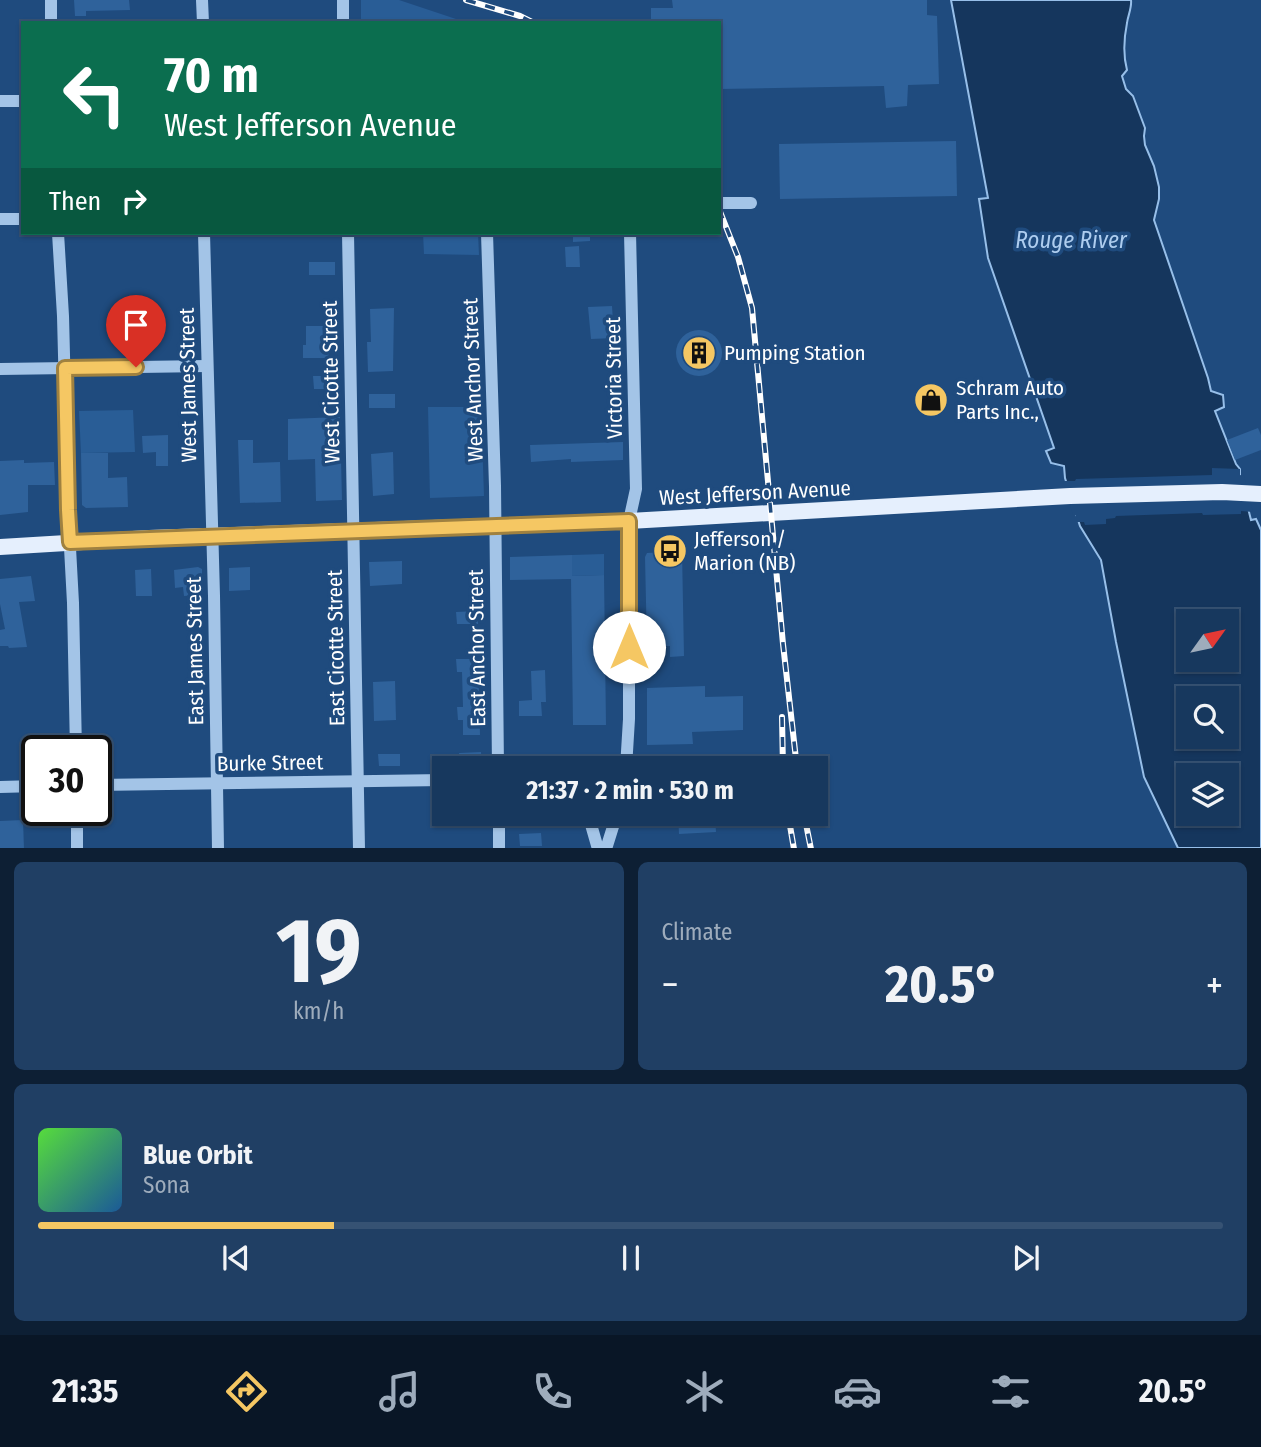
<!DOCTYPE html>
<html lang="en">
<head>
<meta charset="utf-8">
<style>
  body { margin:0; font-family:"Fira Sans Condensed",sans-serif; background:#203f64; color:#f1f3f6; height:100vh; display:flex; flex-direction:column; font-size:26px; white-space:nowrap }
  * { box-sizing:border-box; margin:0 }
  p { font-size:23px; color:#9eacbc }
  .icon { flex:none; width:38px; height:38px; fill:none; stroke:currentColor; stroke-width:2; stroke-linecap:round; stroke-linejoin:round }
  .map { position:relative; height:848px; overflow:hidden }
  .drawer { display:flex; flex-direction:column; gap:14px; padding:14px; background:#0d1f34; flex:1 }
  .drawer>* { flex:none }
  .guide { position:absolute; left:21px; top:21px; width:700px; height:214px; border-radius:0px; box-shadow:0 2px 5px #0004,0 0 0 2px #365273; background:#0b6e4f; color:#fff; overflow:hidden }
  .needle { width:46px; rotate:57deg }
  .controls { position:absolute; left:1176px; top:609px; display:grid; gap:14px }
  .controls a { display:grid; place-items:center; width:63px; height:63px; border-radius:0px; background:#17385e; box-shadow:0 2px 5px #0004,0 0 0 2px #365273; font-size:35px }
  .speed { position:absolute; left:21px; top:735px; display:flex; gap:14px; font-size:35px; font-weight:700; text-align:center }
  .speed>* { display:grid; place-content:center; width:91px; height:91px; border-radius:50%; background:#17385e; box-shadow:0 2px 5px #0004,0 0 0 2px #365273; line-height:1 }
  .speed .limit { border:4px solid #111; border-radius:10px; background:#fff; color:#111 }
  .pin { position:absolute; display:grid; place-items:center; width:60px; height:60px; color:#fff; margin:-72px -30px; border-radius:50% 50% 50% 0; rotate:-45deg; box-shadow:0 0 7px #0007 }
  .pin .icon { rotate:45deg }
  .me { position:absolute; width:77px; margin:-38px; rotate:0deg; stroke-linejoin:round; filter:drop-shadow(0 0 5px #0008) }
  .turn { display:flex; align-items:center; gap:24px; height:147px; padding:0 28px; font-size:32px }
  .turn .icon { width:91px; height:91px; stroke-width:2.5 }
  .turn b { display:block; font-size:49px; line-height:60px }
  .then { display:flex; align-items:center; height:66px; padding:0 28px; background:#0003; gap:14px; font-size:26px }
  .big { font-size:52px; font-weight:700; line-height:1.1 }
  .drawer .tile { flex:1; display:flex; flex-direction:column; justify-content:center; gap:10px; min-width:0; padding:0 24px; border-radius:10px; background:#203f64 }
  .drawer .dial { align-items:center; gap:0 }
  .dial b { font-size:91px; line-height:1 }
  .song { display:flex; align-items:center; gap:21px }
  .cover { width:84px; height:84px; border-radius:10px; background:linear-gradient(135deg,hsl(110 70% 55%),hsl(210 70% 35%)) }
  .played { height:7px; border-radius:4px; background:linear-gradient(90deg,#f5c763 25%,#365273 25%) }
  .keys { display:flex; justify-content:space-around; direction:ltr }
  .heat { display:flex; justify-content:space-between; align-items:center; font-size:38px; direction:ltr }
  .drawer .tiles { flex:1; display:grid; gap:14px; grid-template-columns:1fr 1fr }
  .tile:last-child { grid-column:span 2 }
  .trip { position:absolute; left:432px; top:756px; width:396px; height:70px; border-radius:0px; background:#17385e; box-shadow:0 2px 5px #0004,0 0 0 2px #365273; font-weight:700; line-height:70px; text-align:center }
  .tabs { display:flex; height:112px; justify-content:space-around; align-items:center; background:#091626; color:#9eacbc }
  .tabs .icon { width:49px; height:49px }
  .tabs .active { color:#f5c763 }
  .tabs b { font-size:32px; color:#f1f3f6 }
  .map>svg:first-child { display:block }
  .green { fill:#295d96 }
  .water { fill:#15365d; stroke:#97bfe9; stroke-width:2; fill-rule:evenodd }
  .pier { fill:#1f4b7e }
  .building { fill:#2f629b }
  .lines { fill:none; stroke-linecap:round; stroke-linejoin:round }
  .minor { stroke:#a3c4e7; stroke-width:12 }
  .major { stroke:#e5effd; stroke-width:16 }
  .rail-casing { stroke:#fff; stroke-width:6 }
  .rail { stroke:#1f4b7e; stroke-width:3.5; stroke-dasharray:10; stroke-linecap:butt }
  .route-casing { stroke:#9f8140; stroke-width:18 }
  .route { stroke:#f5c763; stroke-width:12 }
  .labels { text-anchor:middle; stroke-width:7; stroke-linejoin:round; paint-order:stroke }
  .poi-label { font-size:21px; fill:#fff; stroke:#1f4b7e; text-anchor:start }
  .street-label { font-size:21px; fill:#fff; stroke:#1f4b7e }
  .water-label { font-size:23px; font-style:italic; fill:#aecdef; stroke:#1f4b7e }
</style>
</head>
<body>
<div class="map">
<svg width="1261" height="849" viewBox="0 0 1261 849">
  <rect width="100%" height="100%" fill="#1f4b7e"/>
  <g class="green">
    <path d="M361,0H399L468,23H361Z"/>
    <path d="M423,233H478L479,255L424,254Z"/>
    <path d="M428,407H481L484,496L430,498Z"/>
    <path d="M133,410L135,452L81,453L79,411Z"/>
    <path d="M604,554V575L572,576V555Z"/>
  </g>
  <path class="water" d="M951,0H1131C1132,8 1128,15 1127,23C1124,38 1123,55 1127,70L1122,76L1126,89L1133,96L1145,128L1144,136L1145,145L1154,166L1159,187V199L1154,220L1208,378L1211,391L1223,395L1224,407L1215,411L1236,464L1240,469V476L1251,520L1256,519L1261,530V848H1178L1144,777L1116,642L1101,560L1080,526L1065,478L1064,466L1051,463L1046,451L1054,448L988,258L979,199L988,198ZM1188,621H1227V660H1188ZM1188,698H1227V737H1188ZM1188,775H1227V814H1188Z"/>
  <path class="pier" d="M1212,468L1240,469V475L1244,476L1253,512L1241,511V514L1203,515L1202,513L1116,516L1115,518L1106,519V524L1085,525L1084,522H1076V515H1073L1063,481H1075L1076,479L1212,475Z"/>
  <g class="building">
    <path d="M74,0H129L130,10L86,11V16H75Z"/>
    <path d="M672,0H927V15L937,16L939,84L908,85L907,106L886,108L884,86L719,89V23H651V8H673Z"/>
    <path d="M956,141L957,196L780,199L779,144Z"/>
    <path d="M573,233H590V241L573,242Z"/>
    <path d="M579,246L580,267H566L565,247Z"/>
    <rect x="309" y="262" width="26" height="13"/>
    <path d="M612,306L614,338L591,339L588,307Z"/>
    <path d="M394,308L393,371L368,372L367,342H371L370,309Z"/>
    <path d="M306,326H331V339H328L329,358H303V345H306Z"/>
    <circle cx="699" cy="353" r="23"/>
    <path d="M313,376H334V389H314Z"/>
    <rect x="369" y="394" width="26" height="14"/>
    <path d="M340,417L342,500L316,501L315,459L288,460V419Z"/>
    <path d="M1258,428L1261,435V450L1235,460L1227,440Z"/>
    <path d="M168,435V466H156V452L143,453L142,436Z"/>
    <path d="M238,440H253V463L280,462L281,502L240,503Z"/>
    <path d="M623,442V460L571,462V459L531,462L530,445Z"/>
    <path d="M393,452L394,494L373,496L371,454Z"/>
    <path d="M81,453H108V478L127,477L128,507L86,508L82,505Z"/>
    <path d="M24,460V463L54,462L55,485H28V512L0,515V461Z"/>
    <path d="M682,551L684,656L670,657V646L647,647L645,557L647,553Z"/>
    <path d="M572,555V576L604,575L606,725H573L571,579L510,580V557Z"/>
    <path d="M402,561V584L370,586L369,562Z"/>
    <path d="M198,567L202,569V595L184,596L183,587L175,588L174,570Z"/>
    <path d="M250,567V590L229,591V568Z"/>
    <path d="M151,569L152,596H136L135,570Z"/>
    <path d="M31,576L35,601L19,602L27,647L9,648L8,646H0V630L5,629L0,604V579Z"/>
    <path d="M478,611V624H457L456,612Z"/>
    <path d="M456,659H478L480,735H463V720H458L457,707H463L462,672H457Z"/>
    <path d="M545,670L546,702H541L542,716H519V701L532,700L531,671Z"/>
    <path d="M395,681L396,720L374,721L373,682Z"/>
    <path d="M705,686V697L743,696V730L692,732L693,744L647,745V688Z"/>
    <path d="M481,752L482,765L460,766L459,753Z"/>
    <path d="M378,754H400V766H379Z"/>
    <path d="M678,814H715L716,832L679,834Z"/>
    <path d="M23,820L24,849H0V821Z"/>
    <path d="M541,833L542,846H520L519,834Z"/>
  </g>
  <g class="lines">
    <g class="minor">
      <path d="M51,0V23"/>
      <path d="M202,0L203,23"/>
      <path d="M343,0V23"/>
      <path d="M0,101H23"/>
      <path d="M719,203H751"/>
      <path d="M0,219H23"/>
      <path d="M58,233L63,316L68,511L73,603L76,751"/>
      <path d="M204,233L214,596L218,849"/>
      <path d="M348,233L359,849"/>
      <path d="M487,233L495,486L498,768"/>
      <path d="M0,369L207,366"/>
      <path d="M626,768L629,719V521L636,489L630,233"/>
      <path d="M96,785L444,780"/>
      <path d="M0,787L37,786"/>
      <path d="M77,810V849"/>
      <path d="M499,814V849"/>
      <path d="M588,814L598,849"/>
      <path d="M606,849L617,814"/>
    </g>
    <path class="major" d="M0,547L149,538L629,521L1070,496L1222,492L1261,494"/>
    <g class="rail-casing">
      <g id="rail">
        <path d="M466,0L520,16L534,23"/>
        <path d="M719,209L738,257L752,308L783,644L797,768"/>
        <path d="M782,717L783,768"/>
        <path d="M788,814L794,849"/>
        <path d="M804,814L811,849"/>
      </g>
    </g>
    <use href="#rail" class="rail"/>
  </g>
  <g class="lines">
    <g class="route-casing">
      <path id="route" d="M136,367L65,368L68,510L70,542L629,521V647"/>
    </g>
    <use href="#route" class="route"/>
  </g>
  <defs>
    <g id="building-disc" transform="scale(1.75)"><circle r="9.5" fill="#f5c763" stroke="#1f4b7e"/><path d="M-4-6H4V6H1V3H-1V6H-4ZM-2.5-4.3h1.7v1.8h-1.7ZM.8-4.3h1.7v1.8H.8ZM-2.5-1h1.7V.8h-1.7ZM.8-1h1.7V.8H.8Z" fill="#111"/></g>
    <g id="shop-disc" transform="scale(1.75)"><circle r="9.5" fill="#f5c763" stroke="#1f4b7e"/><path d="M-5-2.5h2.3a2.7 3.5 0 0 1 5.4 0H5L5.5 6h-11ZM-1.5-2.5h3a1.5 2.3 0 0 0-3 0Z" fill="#111"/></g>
    <g id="bus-disc" transform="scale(1.75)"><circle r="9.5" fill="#f5c763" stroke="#1f4b7e"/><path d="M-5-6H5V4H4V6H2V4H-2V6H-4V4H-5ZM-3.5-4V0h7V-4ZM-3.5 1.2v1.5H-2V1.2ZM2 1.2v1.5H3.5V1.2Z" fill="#111"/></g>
  </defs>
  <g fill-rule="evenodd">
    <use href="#building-disc" x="699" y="353"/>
    <use href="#shop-disc" x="931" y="400"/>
    <use href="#bus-disc" x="670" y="551"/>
  </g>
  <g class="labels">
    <g class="poi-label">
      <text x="724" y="360">Pumping Station</text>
      <text x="956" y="395">Schram Auto<tspan x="956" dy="24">Parts Inc.,</tspan></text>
      <text x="694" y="546">Jefferson /<tspan x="694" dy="24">Marion (NB)</tspan></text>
    </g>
    <g class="street-label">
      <text transform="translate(614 378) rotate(-91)" y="7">Victoria Street</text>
      <text transform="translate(473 380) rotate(-92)" y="7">West Anchor Street</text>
      <text transform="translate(331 382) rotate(-91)" y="7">West Cicotte Street</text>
      <text transform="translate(188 385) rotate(-91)" y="7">West James Street</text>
      <text transform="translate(755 493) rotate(-3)" y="7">West Jefferson Avenue</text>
      <text transform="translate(336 648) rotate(-91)" y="7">East Cicotte Street</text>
      <text transform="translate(477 648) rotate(-91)" y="7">East Anchor Street</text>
      <text transform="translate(195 651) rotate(-91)" y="7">East James Street</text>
      <text transform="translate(270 763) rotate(-1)" y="7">Burke Street</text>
    </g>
    <g class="water-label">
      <text x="1071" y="248">Rouge River</text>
    </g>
  </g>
</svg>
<div class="controls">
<a><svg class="needle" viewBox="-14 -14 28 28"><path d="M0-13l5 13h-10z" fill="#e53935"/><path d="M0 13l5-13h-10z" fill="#9eacbc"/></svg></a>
<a><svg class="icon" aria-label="search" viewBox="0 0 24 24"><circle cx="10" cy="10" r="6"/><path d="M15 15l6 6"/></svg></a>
<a><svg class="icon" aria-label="layers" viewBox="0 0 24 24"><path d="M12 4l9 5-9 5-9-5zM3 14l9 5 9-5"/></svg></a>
</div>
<div class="speed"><div class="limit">30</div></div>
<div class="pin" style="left:136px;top:367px;background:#d93025"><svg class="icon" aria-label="arrive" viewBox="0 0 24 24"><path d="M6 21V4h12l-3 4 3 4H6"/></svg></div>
<svg class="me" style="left:629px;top:647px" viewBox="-20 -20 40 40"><circle r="19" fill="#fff"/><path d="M0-13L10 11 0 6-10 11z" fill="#f5c763"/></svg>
<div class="trip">21:37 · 2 min · 530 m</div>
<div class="guide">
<div class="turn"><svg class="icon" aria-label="left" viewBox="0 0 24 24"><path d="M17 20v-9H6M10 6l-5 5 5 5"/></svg><div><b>70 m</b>West Jefferson Avenue</div></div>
<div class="then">Then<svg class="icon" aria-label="right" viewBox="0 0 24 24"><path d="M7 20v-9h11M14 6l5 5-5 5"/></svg></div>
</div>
</div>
<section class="drawer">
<div class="tiles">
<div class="tile dial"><b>19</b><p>km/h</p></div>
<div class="tile"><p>Climate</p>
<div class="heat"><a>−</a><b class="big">20.5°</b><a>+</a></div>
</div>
<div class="tile">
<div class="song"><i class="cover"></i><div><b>Blue Orbit</b><p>Sona</p></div></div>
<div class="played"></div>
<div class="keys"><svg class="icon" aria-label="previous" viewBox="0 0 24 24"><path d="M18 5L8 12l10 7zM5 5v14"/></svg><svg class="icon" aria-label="pause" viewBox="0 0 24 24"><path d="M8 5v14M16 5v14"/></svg><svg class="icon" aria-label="next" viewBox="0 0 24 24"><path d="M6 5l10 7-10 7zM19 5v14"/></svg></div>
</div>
</div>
</section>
<nav class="tabs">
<b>21:35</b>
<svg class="icon active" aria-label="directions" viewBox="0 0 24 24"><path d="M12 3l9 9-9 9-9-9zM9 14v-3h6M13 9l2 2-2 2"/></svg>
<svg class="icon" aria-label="music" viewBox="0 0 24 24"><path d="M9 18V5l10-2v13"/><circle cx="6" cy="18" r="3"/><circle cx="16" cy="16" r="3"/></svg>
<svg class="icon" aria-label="phone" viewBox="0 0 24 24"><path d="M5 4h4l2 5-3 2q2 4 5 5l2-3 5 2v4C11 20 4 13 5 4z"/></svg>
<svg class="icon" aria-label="climate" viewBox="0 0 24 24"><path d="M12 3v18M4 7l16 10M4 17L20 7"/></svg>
<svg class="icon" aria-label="car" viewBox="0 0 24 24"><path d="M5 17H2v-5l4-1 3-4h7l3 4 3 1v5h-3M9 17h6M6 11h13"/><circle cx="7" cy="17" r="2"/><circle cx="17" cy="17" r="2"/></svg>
<svg class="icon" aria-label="filters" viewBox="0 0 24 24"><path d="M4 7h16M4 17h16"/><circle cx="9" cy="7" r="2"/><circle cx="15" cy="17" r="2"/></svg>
<b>20.5°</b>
</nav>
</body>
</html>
